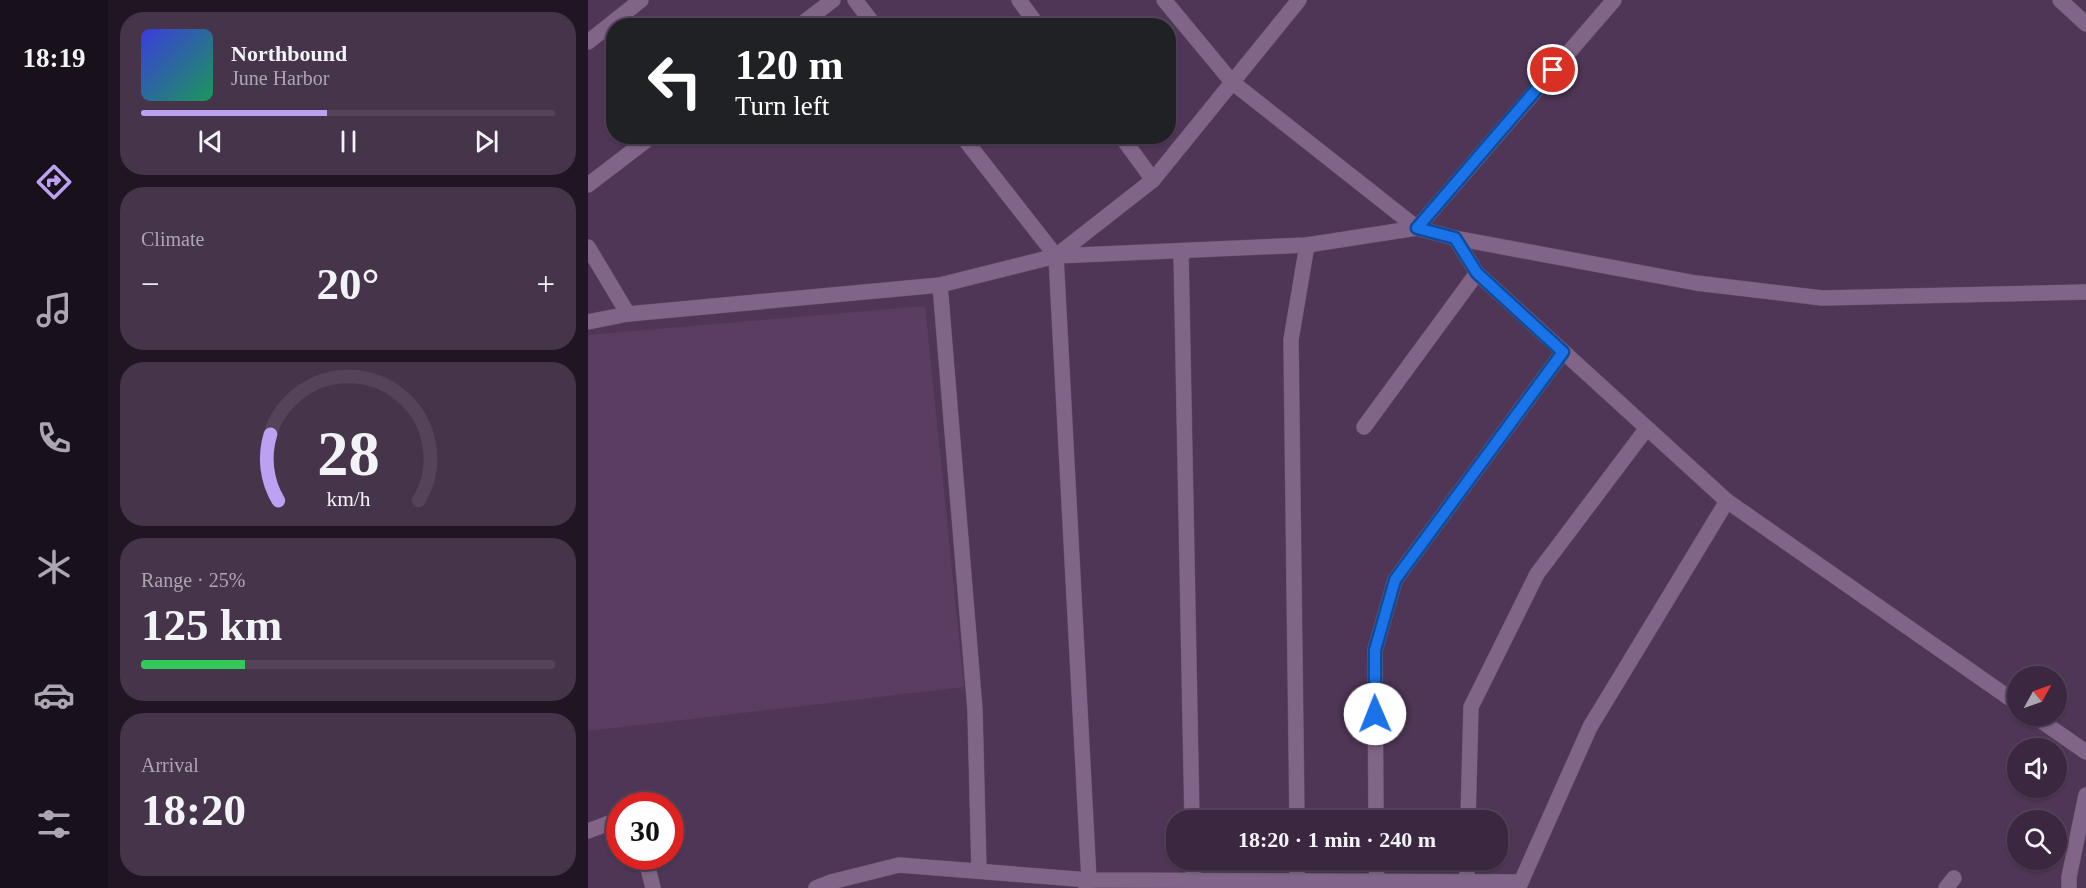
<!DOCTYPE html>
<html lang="en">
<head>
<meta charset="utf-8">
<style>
  body { margin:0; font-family:Georgia,serif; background:#46344b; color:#f1f3f6; height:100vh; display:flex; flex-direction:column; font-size:22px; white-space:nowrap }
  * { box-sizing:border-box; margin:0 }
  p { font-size:20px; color:#aca6b1 }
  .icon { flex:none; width:33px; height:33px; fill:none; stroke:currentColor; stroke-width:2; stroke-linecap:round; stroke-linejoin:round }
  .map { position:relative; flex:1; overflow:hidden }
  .panel { display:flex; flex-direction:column; gap:12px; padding:12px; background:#201623; width:480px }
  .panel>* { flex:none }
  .guide { position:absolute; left:18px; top:18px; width:570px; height:126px; border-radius:24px; box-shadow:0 2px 4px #0004,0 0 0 2px #544459; background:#202124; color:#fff; overflow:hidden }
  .needle { width:39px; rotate:50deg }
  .tools { position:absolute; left:1419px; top:666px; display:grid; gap:12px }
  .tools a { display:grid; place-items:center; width:60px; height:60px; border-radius:50%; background:#3b2840; box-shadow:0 2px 4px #0004,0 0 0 2px #544459; font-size:30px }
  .speed { position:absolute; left:18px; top:792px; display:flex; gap:12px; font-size:30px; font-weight:700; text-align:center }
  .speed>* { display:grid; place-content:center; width:78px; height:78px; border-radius:50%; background:#3b2840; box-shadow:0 2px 4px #0004,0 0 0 2px #544459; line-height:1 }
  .speed .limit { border:9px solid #d22; background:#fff; color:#111 }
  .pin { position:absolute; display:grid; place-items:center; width:51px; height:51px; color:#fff; margin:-26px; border:3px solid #fff; border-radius:50%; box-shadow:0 2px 6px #0007 }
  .me { position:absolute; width:66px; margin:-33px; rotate:359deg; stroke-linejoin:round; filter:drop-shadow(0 0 4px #0008) }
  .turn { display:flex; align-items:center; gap:21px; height:126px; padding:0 30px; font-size:27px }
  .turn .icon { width:78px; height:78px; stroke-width:2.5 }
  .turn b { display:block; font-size:42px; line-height:51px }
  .big { font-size:45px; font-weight:700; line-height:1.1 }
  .panel .tile { flex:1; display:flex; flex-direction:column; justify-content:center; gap:9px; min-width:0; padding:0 21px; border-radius:24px; background:#46344b }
  .panel .dial { align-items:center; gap:0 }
  .dial svg { height:156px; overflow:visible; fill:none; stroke:#544459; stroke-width:7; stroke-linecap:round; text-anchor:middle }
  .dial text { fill:#f1f3f6; stroke:none }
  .song { display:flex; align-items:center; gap:18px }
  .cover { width:72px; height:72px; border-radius:9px; background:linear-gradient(135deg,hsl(240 70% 55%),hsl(150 70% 35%)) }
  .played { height:6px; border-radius:3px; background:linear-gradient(90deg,#bca0f2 45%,#544459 45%) }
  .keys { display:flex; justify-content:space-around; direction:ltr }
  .heat { display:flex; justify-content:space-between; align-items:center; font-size:33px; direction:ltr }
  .charge { height:9px; border-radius:4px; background:linear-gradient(90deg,#34c759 25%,#544459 0) }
  .trip { position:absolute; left:578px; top:810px; width:342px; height:60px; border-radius:24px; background:#3b2840; box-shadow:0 2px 4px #0004,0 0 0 2px #544459; font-weight:700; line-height:60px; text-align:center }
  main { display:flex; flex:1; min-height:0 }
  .tab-bar { display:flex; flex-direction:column; width:108px; justify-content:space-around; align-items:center; background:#18101a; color:#aca6b1 }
  .tab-bar .icon { width:42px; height:42px }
  .tab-bar .selected { color:#bca0f2 }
  .tab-bar b { font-size:27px; color:#f1f3f6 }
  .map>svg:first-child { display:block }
  .built { fill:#5b3d62 }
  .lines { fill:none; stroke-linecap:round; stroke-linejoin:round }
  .minor-casing { stroke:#67526d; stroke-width:16 }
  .minor { stroke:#806588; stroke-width:15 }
  .route-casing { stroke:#114b97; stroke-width:15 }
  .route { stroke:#1a73e8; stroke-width:10 }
</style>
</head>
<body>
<main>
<nav class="tab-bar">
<b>18:19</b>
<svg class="icon selected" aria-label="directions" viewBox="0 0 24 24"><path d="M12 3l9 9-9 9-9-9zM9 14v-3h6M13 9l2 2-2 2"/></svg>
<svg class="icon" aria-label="music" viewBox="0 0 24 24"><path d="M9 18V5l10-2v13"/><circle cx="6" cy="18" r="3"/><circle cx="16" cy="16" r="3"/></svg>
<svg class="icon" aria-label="phone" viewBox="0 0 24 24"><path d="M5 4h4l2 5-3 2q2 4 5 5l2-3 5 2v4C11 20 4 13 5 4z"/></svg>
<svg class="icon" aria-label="climate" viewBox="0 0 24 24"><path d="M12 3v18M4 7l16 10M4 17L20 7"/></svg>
<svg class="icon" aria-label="car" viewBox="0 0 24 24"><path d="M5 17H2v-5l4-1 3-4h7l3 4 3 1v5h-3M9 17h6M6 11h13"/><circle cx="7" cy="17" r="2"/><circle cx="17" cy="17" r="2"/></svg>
<svg class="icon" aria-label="filters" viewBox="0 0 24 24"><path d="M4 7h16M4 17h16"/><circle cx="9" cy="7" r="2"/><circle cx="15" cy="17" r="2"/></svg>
</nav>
<section class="panel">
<div class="tile">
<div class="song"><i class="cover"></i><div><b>Northbound</b><p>June Harbor</p></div></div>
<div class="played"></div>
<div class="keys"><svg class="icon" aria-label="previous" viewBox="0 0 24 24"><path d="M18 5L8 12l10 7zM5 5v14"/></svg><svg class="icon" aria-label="pause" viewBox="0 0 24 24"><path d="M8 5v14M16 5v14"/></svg><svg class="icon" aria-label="next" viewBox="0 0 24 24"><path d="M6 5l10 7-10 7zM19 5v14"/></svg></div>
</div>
<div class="tile"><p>Climate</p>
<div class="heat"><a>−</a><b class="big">20°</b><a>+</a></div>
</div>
<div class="tile dial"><svg viewBox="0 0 100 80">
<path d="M14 69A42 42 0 1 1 86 69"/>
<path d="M14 69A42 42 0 0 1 10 35" stroke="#bca0f2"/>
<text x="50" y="56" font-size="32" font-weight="700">28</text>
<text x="50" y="72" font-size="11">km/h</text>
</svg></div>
<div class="tile"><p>Range · 25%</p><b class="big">125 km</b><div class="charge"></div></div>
<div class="tile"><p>Arrival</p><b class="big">18:20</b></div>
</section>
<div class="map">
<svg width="1498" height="888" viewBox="0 0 1498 888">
  <rect width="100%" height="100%" fill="#4f3656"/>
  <path class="built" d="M337,306L376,687L0,731V335Z"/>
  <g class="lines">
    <g class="minor-casing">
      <g id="minor">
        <path d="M267,0L287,26"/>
        <path d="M431,0L450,26"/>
        <path d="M576,0L644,82L829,228L1026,0"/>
        <path d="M1472,0L1498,24"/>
        <path d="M211,26L245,0"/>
        <path d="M0,42L53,0"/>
        <path d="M374,136L468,256L501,880L498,888"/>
        <path d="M533,136L565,180"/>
        <path d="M0,185L64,136"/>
        <path d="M867,238L889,273L1139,501L1430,704"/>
        <path d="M0,247L40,314"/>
        <path d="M593,251L604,820"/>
        <path d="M468,256L565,180L711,0"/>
        <path d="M352,285L387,710L391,871"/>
        <path d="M0,322L40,314L352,285L468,256L719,245L829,228L867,238L1108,283L1234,298L1498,292"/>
        <path d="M776,427L889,273"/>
        <path d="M1446,716L1498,752"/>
        <path d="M709,820L703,340L719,245"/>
        <path d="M788,820L787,650L807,580L975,352"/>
        <path d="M880,820L883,707L949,574L1059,428"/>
        <path d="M0,831L32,819"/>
        <path d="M57,856L65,888"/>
        <path d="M605,860V880"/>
        <path d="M788,860L789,881"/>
        <path d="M879,881V860"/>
        <path d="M933,882L1002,727L1139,501"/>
        <path d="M228,888L243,882L311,865L501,880L933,882L930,888"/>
        <path d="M709,888V860"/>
        <path d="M1358,888L1366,878"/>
        <path d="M1481,888V877L1498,795"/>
      </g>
    </g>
    <use href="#minor" class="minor"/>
  </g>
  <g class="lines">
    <g class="route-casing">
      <path id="route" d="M787,714V650L807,580L975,352L889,273L867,238L829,228L965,70"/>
    </g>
    <use href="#route" class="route"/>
  </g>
</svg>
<div class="tools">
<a><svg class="needle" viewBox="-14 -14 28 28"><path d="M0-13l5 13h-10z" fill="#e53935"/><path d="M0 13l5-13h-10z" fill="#aca6b1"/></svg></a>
<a><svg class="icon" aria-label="sound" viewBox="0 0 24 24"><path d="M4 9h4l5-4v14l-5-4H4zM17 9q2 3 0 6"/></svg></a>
<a><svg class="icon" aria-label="search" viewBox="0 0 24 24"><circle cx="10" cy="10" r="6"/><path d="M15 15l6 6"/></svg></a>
</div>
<div class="speed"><div class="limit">30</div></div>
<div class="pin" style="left:965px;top:70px;background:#d93025"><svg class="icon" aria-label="arrive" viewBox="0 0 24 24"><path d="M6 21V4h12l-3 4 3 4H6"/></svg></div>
<svg class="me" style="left:787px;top:714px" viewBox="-20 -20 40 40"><circle r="19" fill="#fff"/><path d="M0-13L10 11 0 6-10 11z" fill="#1a73e8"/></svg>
<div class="trip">18:20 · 1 min · 240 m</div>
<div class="guide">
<div class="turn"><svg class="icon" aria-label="left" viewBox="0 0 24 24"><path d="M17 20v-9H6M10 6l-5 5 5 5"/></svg><div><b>120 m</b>Turn left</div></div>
</div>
</div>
</main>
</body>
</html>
